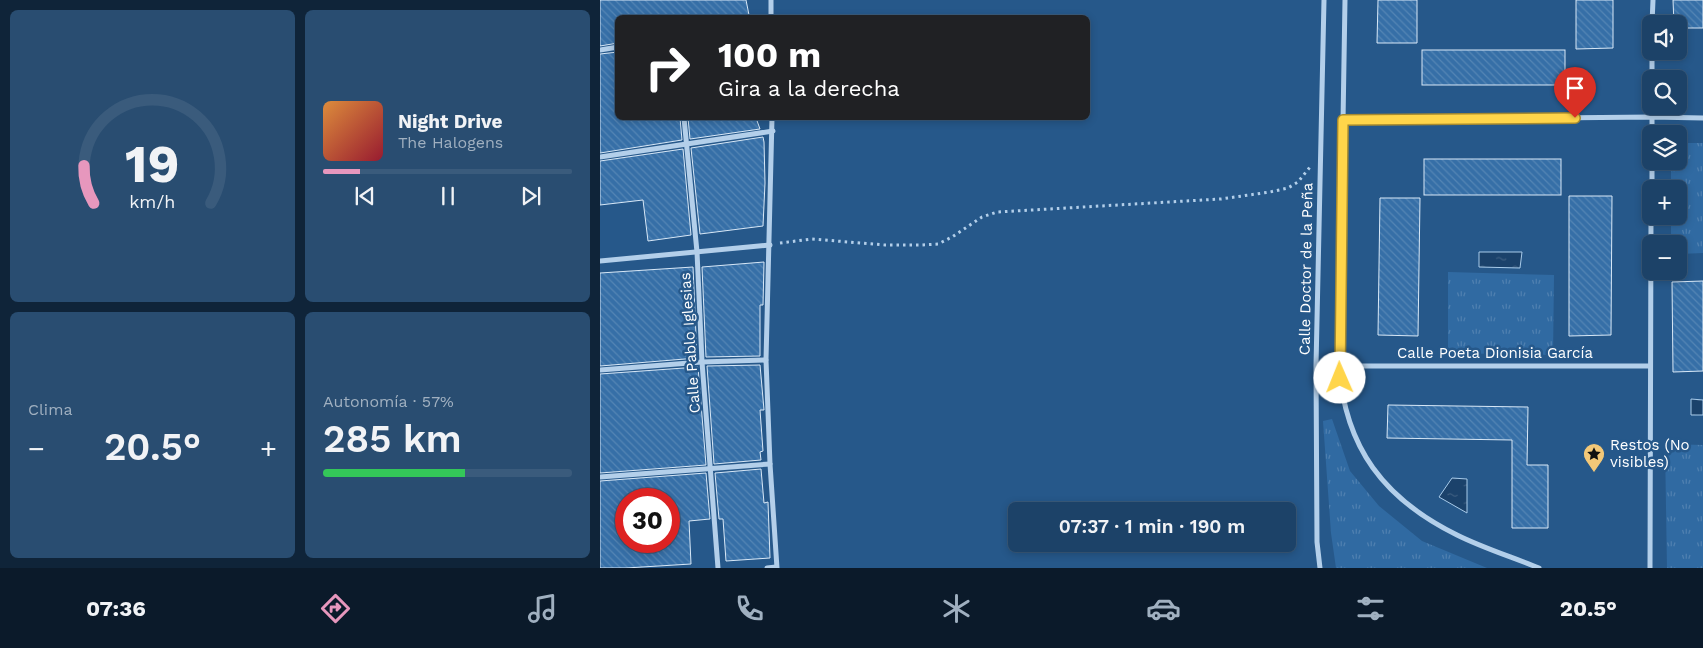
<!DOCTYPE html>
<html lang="es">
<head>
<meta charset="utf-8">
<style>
  body { margin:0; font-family:"Work Sans",sans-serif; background:#294d71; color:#f1f3f6; height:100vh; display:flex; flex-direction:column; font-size:19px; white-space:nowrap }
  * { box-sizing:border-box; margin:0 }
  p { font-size:16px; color:#a0b0c0 }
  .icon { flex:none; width:28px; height:28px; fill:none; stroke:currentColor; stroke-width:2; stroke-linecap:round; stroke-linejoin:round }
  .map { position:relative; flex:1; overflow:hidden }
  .side { display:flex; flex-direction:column; gap:10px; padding:10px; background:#0f2439; width:600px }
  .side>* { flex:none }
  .guide { position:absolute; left:15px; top:15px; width:475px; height:105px; border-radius:8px; box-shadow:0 2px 8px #0003,0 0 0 1px #3a5b7c; background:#202124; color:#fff; overflow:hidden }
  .controls { position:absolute; left:1042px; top:15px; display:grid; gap:10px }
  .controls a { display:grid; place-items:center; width:45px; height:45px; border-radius:8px; background:#1c4268; box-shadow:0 2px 8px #0003,0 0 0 1px #3a5b7c; font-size:25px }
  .speed { position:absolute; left:15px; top:488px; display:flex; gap:10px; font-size:25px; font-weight:700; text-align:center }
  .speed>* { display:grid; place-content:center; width:65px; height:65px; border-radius:50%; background:#1c4268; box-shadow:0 2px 8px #0003,0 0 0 1px #3a5b7c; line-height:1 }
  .speed .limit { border:8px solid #d22; background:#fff; color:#111 }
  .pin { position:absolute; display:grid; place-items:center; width:42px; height:42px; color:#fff; margin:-51px -21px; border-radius:50% 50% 50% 0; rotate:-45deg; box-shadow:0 0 5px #0007 }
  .pin .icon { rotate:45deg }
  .me { position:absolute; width:55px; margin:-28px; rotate:359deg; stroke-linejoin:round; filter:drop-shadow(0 0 4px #0008) }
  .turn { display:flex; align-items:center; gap:18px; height:105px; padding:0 20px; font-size:22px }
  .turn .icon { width:65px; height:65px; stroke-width:2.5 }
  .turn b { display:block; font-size:35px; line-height:42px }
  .big { font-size:38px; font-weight:600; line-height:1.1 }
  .side .card { flex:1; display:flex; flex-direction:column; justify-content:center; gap:8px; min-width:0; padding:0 18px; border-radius:8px; background:#294d71 }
  .side .dial { align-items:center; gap:0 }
  .dial svg { height:130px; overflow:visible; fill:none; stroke:#3a5b7c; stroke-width:7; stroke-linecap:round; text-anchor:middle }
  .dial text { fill:#f1f3f6; stroke:none }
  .song { display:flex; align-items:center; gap:15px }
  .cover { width:60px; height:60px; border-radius:8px; background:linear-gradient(135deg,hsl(30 70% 55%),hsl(350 70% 35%)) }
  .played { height:5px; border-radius:2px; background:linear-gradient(90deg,#e797bd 15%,#3a5b7c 15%) }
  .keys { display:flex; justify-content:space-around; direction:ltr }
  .heat { display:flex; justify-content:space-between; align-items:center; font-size:28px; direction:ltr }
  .charge { height:8px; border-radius:4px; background:linear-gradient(90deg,#34c759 57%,#3a5b7c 0) }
  .side .tiles { flex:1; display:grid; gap:10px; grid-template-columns:repeat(2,1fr) }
  .trip { position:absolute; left:408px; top:502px; width:288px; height:50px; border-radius:8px; background:#1c4268; box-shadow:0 2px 8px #0003,0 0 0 1px #3a5b7c; font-weight:600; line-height:50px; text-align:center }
  .tabs { display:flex; height:80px; justify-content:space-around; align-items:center; background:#0b1a2a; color:#a0b0c0 }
  .tabs .icon { width:35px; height:35px }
  .tabs .on { color:#e797bd }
  .tabs b { font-size:22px; color:#f1f3f6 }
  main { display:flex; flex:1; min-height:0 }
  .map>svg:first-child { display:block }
  .park { fill:url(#park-tufts) }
  .water { fill:url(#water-ripples); stroke:#a8cbea }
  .building { fill:url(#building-back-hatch); stroke:#d8e8f7; fill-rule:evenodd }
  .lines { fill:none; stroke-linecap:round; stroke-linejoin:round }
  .path { stroke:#b3cfea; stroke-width:3; stroke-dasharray:2.5 4; stroke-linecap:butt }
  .minor { stroke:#b3cfea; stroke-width:5 }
  .route-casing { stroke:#a68a30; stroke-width:12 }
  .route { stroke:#ffd54a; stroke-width:9 }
  .labels { text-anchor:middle; stroke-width:5; stroke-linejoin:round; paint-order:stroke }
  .street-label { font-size:15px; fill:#fff; stroke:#26588a }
  .poi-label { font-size:15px; fill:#fff; stroke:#26588a; text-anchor:start }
</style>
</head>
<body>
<main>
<section class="side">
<div class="tiles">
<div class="card dial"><svg viewBox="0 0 100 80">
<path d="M14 69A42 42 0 1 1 86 69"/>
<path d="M14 69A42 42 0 0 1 8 46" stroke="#e797bd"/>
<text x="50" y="56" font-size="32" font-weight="700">19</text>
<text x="50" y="72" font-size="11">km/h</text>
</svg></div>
<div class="card">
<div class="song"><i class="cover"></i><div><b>Night Drive</b><p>The Halogens</p></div></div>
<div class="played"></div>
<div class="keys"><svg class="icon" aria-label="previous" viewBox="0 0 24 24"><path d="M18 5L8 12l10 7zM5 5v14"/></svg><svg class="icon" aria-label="pause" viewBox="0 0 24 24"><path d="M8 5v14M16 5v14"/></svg><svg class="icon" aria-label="next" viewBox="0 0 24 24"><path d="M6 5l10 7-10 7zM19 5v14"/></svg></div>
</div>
<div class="card"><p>Clima</p>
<div class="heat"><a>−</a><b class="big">20.5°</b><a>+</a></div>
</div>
<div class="card"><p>Autonomía · 57%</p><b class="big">285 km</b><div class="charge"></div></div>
</div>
</section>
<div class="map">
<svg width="1103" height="568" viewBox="0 0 1103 568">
  <defs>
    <pattern id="park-tufts" width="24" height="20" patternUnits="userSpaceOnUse" patternTransform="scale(1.25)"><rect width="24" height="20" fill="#306aa2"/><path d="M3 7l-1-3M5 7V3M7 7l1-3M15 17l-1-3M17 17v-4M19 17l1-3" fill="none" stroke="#4f80b0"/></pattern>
    <pattern id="water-ripples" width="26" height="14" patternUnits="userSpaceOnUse" patternTransform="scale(1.25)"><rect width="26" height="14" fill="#1b426b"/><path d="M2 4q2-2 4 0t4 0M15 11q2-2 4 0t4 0" fill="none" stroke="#3d5e81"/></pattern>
    <pattern id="building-back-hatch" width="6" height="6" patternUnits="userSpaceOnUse" patternTransform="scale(1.25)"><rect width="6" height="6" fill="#366fa7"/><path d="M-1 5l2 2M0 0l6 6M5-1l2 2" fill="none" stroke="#5485b4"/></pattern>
  </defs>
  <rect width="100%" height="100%" fill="#26588a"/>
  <g class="park">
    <path d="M1079,143H1103V253L1079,254V244H1071V216H1079V189H1071V161H1079Z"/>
    <path d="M848,272L954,275L953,355L848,353Z"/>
    <path d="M732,419L750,471L779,506L822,541L887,568H736L731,533L723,421Z"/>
    <path d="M1065,444L1103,445V568H1067Z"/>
  </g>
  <g class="water">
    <path d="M879,252H922L920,268L879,267Z"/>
    <path d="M1091,399L1103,400V415H1091Z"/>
    <path d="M852,478L867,479V513L839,497Z"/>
  </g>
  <g class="building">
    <path d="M0,0H146L149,15L130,18H18V43L0,46Z"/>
    <path d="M778,0H817V43H777Z"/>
    <path d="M976,0H1013V48L976,49Z"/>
    <path d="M1073,0H1103V28H1079V24H1074Z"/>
    <rect x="822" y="50" width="143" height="35"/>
    <path d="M18,52V118H80L82,140L0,153V54Z"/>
    <path d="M88,118H156L160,129L90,139Z"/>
    <path d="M163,137L164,142L165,183L163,226L100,234L91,148Z"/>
    <path d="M83,149L91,235L48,241L43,200L0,205V161Z"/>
    <rect x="824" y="159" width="137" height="36"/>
    <path d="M969,196H1012L1011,335L969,336Z"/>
    <path d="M780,198H820L818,336L778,335Z"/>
    <path d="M164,262L163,305H160V356L106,357L102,267Z"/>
    <path d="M93,267L97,358L0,366V273Z"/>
    <path d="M1103,281V371L1073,372L1072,282Z"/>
    <path d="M160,365L164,410H160L163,451L160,452L161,460L114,464L107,366Z"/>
    <path d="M98,367L106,465L0,473V374Z"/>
    <path d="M788,405L928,407L927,465H948V528H912V440L787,438Z"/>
    <path d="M161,469L164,503L168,502L170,558L126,561L123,519H119L115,473Z"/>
    <path d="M106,473L110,519L89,521L91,564L26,568H0V481ZM26,499H69V541H26Z"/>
  </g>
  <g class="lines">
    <path class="path" d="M180,243L212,239L285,245H321L338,244L352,237L382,217L397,212L621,199L670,192L688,188L698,182L710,167"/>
    <g class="minor">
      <path d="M745,0L739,366C745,448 784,499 857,535C883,548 912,557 939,568"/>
      <path d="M171,18V0"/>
      <path d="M1052,24L1053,0"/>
      <path d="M0,50L18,47"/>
      <path d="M1052,79V51"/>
      <path d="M84,118L97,252L102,362L118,568"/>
      <path d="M172,118L166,360L170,464L177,568"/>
      <path d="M743,120L1052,117L1103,118"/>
      <path d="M1052,134V106"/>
      <path d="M0,157L173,131"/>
      <path d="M1052,189V161"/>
      <path d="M0,261L170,245"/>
      <path d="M739,366H1050"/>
      <path d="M0,370L102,362L166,360"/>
      <path d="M0,477L170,464"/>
      <path d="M167,568L176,567"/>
      <path d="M720,568L717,542L716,366L724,0"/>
      <path d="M1050,568L1051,216"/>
    </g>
  </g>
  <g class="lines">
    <g class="route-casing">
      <path id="route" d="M740,378L743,120L975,118"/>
    </g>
    <use href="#route" class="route"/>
  </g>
  <defs>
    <g id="sight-pin" transform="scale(1.125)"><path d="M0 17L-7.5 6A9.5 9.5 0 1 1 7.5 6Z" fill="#f3c878" stroke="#26588a"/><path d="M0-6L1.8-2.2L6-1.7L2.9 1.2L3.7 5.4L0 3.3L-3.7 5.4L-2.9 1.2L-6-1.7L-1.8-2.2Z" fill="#111"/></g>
  </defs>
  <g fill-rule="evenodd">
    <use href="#sight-pin" x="994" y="454"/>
  </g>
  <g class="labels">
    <g class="street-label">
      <text transform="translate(706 269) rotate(-89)" y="5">Calle Doctor de la Peña</text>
      <text transform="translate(90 343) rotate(-94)" y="5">Calle Pablo Iglesias</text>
      <text x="895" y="358">Calle Poeta Dionisia García</text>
    </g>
    <g class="poi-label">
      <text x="1010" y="450">Restos (No<tspan x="1010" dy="17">visibles)</tspan></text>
    </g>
  </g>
</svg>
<div class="controls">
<a><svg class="icon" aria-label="sound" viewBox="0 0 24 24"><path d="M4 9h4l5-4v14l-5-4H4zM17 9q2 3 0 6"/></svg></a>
<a><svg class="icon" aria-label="search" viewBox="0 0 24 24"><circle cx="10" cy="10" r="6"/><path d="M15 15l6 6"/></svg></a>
<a><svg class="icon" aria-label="layers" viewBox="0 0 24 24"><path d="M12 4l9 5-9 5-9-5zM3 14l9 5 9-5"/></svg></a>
<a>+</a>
<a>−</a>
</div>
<div class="speed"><div class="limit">30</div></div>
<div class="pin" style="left:975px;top:118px;background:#d93025"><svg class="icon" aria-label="arrive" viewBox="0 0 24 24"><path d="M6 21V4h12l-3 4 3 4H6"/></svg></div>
<svg class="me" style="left:740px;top:378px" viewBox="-20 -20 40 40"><circle r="19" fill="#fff"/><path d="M0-13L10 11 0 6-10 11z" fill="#ffd54a"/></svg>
<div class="trip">07:37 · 1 min · 190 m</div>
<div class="guide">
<div class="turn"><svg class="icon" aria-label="right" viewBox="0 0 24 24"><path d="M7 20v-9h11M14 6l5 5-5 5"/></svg><div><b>100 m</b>Gira a la derecha</div></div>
</div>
</div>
</main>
<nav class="tabs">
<b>07:36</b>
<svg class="icon on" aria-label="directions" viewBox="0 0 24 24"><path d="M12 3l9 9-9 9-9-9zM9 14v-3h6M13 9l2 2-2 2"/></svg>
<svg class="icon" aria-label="music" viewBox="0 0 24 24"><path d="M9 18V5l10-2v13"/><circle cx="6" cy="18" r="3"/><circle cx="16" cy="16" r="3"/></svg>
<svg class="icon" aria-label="phone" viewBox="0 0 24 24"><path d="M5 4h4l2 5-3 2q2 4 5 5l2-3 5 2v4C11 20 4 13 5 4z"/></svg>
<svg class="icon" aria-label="climate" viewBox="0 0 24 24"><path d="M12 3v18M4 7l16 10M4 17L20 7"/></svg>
<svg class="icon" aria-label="car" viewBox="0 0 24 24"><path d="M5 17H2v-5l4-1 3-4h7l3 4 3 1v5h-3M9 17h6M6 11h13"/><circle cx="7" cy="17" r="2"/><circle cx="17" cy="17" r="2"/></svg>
<svg class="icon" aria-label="filters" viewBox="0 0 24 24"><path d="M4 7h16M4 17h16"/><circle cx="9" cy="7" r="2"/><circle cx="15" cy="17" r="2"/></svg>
<b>20.5°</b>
</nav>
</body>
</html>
